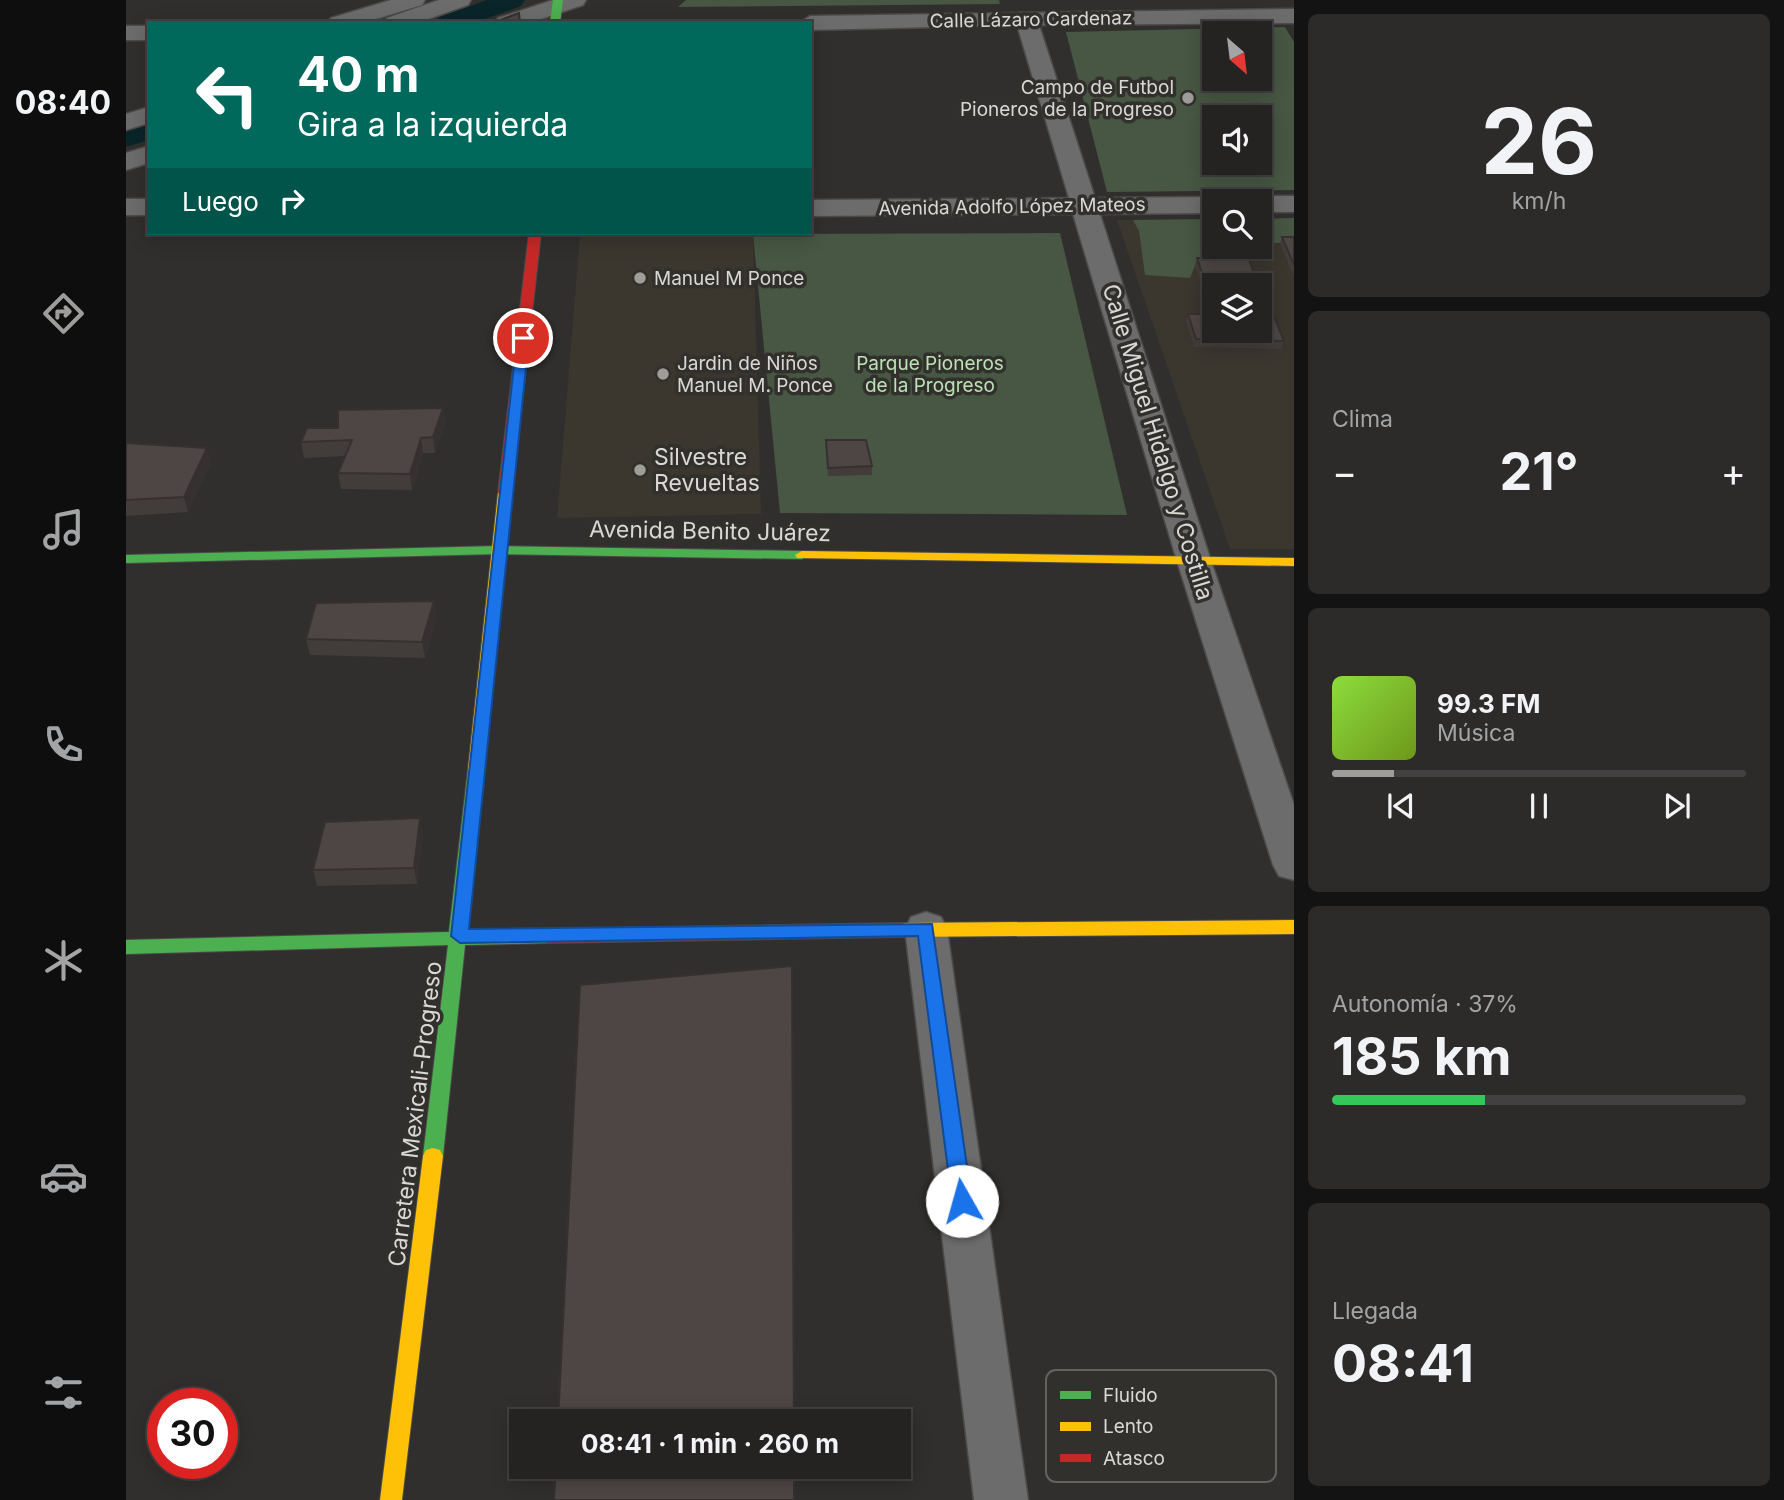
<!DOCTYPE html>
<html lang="es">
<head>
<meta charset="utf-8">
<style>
  body { margin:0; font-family:Inter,sans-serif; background:#2d2b2a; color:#f1f3f6; height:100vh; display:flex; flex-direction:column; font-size:26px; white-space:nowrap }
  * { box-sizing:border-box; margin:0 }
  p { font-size:23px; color:#a3a4a5 }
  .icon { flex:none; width:38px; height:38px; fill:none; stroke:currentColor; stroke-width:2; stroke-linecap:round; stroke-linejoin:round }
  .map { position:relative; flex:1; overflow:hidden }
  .panel { display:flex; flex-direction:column; gap:14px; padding:14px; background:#141313; width:490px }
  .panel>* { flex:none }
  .top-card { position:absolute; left:21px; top:21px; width:665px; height:214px; border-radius:0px; box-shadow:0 4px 18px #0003,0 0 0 2px #424040; background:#00695c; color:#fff; overflow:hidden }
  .needle { width:46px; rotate:152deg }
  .fabs { position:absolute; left:1076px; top:21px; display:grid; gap:14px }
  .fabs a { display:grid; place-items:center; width:70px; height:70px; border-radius:0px; background:#252322; box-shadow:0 4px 18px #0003,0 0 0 2px #424040; font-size:35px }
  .speed { position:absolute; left:21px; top:1388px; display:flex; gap:14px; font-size:35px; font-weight:700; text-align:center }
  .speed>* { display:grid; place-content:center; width:91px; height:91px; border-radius:50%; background:#252322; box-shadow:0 4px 18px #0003,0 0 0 2px #424040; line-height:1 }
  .speed .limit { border:10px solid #d22; background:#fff; color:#111 }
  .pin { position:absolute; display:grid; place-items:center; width:60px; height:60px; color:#fff; margin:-30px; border:4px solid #fff; border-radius:50%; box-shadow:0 2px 7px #0007 }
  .me { position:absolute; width:77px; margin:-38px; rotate:353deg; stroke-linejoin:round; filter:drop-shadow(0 0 5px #0008) }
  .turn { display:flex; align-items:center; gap:24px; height:147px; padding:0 35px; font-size:32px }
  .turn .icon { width:91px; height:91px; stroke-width:2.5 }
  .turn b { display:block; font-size:49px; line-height:60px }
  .then { display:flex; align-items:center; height:66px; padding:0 35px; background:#0003; gap:14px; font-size:26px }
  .big { font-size:52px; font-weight:700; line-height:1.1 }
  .panel .card { flex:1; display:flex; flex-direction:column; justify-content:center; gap:10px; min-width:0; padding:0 24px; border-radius:10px; background:#2d2b2a }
  .panel .dial { align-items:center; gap:0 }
  .dial b { font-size:91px; line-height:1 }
  .song { display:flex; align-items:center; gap:21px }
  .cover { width:84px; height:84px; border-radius:10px; background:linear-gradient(135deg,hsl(90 70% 55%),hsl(80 70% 35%)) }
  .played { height:7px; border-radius:4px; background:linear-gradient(90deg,#9e9d9a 15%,#424040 15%) }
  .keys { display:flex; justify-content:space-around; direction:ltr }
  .heat { display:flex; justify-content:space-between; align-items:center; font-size:38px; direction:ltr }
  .charge { height:10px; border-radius:5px; background:linear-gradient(90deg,#34c759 37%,#424040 0) }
  .trip { position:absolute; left:383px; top:1409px; width:402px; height:70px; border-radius:0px; background:#252322; box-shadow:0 4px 18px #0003,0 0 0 2px #424040; font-weight:700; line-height:70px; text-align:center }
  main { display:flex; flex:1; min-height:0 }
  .menu { display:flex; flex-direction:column; width:126px; justify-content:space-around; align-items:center; background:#0f0e0e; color:#a3a4a5 }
  .menu .icon { width:49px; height:49px }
  .menu .current { color:#9e9d9a }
  .menu b { font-size:32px; color:#f1f3f6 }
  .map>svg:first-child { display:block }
  .built { fill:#3b362e; fill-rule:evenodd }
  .green { fill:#475743; fill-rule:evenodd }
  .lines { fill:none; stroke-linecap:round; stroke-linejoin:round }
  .canal { fill:#09252a; fill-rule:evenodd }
  .street-casing { stroke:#4b4a49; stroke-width:3 }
  .fast-casing { stroke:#4b4a49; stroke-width:2 }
  .slow-casing { stroke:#4b4a49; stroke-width:2 }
  .jam-casing { stroke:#4b4a49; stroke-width:2 }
  .street { fill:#6c6c6c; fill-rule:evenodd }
  .fast { fill:#4caf50; fill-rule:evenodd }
  .slow { fill:#ffc107; fill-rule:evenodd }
  .jam { fill:#c62828; fill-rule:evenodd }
  .wall { fill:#423c3a }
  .shaded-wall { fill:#363130 }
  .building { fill:#4d4644; stroke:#363130; stroke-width:2 }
  .route { fill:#1a73e8; stroke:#114b97; stroke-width:2 }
  .poi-dot { fill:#9e9d9a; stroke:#32302c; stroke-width:2.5 }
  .labels { text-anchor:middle; stroke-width:7; stroke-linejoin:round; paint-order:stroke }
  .far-street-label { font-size:19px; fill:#d9d8d5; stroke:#32302c }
  .far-poi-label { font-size:19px; fill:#d9d8d5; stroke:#32302c; text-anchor:start }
  .far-park-label { font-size:19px; fill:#bae2b2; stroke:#32302c }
  .street-label { font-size:23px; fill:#d9d8d5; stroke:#32302c }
  .poi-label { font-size:23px; fill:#d9d8d5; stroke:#32302c; text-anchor:start }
  .key { fill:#32302c; stroke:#64625f; stroke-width:2 }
  .key-label { font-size:19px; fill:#d9d8d5 }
</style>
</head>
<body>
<main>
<nav class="menu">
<b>08:40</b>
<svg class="icon current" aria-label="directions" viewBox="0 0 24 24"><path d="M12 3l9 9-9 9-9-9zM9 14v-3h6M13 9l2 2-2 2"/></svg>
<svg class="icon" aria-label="music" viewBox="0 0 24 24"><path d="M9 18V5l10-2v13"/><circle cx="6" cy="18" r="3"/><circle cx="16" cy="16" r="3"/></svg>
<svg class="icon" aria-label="phone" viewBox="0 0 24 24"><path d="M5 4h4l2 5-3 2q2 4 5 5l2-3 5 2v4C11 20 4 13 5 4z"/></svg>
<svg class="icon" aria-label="climate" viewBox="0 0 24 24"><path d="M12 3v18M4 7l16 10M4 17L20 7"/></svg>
<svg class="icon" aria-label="car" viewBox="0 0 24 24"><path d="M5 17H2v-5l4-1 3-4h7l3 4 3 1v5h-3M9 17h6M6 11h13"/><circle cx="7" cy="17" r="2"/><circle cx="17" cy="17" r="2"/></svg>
<svg class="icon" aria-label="filters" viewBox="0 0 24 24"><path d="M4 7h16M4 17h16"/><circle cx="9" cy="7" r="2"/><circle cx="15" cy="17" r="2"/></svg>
</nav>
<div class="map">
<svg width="1168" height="1500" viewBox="0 0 1168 1500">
  <rect width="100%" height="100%" fill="#312f2d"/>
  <g class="built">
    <path d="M1168,218V549H1104L991,220L1088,219V247H1134V219ZM1088,285H1134V331H1088Z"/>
    <path d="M627,234L635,514L431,518L454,235Z"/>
  </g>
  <g class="green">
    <path d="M560,0H873L874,4L552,7Z"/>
    <path d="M1159,27L1168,42V190L981,192L940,32ZM1134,33V79H1088V33ZM1134,117V163H1088V117Z"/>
    <path d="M1168,218V243H1134V219Z"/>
    <path d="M1088,219V247H1103L1095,260L1069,266L1064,278L1019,275L1013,231L1007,220Z"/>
    <path d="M934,233L1001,515L654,513L627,234Z"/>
  </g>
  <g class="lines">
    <g class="canal">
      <path d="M361,0H399L395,6L348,23H309L313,17Z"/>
      <path d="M23,121V140L0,147V128Z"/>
    </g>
    <g class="street-casing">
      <g id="street">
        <path d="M265,0H299L296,5L237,23H202L205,18Z"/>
        <path d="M313,0H345L342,5L291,23H258L261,18Z"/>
        <path d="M427,0H460L457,5L403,23H369L372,18Z"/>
        <path d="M1168,9V23L913,25L969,198L1088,197L1099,201H1088V213L974,214L1085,561L1168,805V880L1153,876L1147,865L1051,561L947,214L684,216V200L943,198L891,25L684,30V23H673L684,16Z"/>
        <rect x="0" y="26" width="23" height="14"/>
        <path d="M23,107V123L0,130V114Z"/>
        <path d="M23,146V163L0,170V153Z"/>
        <path d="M1134,196H1168V212H1134V201H1123Z"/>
        <rect x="0" y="199" width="23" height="16"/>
        <path d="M800,912L815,917L821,929L902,1500H848L779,929L785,917Z"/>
      </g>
    </g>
    <g class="fast-casing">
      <g id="fast">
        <path d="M427,0H437L434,23H424Z"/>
        <path d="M372,546L676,551L683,555L676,559L372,554L0,563V555Z"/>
        <path d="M350,763L358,769L341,931L422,929L428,931L431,936L428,941L422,943L339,945L317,1156L314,1162L307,1164L300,1162L297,1156L322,945L0,954V940L323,932L342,769Z"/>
      </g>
    </g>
    <g class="slow-casing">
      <g id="slow">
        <path d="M379,489L386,493L358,769L350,775L342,769L372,493Z"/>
        <path d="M676,551L1168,558V566L671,558L669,555Z"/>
        <path d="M1168,920V934L776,937L770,935L767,930L770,925L776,923Z"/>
        <path d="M307,1148L314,1150L317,1156L276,1500H254L297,1156L300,1150Z"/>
      </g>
    </g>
    <g class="jam-casing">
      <g id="jam">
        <path d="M403,233H415L386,493L379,497L372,493Z"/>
        <path d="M776,923L782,925L785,930L782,935L776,937L422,943L416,941L413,936L416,931L422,929Z"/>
      </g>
    </g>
    <use href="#street" class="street"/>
    <use href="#fast" class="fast"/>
    <use href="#slow" class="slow"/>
    <use href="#jam" class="jam"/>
  </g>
  <g class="wall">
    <path d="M1156,237H1168V275H1167L1154,244Z"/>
    <path d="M1071,258L1088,285V313H1085L1069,266Z"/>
    <path d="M1134,290L1139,305L1137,313H1134Z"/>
    <path d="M1062,314L1158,341L1155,349L1068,347L1060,321Z"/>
    <path d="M317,408L319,423L309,453H297L286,490L215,489L212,473L219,456L178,458L175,442L212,428Z"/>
    <path d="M700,440L746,466V475L702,476Z"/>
    <path d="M0,443L81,448L84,464L62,512L0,516Z"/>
    <path d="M308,601L310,617L299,658L184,655L180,639Z"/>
    <path d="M297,835L291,884L191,886L187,870Z"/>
  </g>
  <g class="shaded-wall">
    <path d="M317,408L319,423L309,453L307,437Z"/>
    <path d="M295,438L297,453L286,490L284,474Z"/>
    <path d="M81,448L84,464L62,512L58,497Z"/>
    <path d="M308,601L310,617L299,658L296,642Z"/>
    <path d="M294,818L297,835L291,884L288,868Z"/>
  </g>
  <g class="building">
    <path d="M393,13L394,23H366Z"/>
    <path d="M1156,237H1168V265Z"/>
    <path d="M1071,258L1123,259L1132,285H1088V305H1087Z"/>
    <path d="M1134,290L1139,305H1134Z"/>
    <path d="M1062,314H1088V331H1134V314H1147L1158,341L1070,339Z"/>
    <path d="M317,408L307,437L295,438L284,474L212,473L226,440L175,442L181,428H212V410Z"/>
    <path d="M700,440H740L746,466L702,468Z"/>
    <path d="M0,443L81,448L58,497L0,500Z"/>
    <path d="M308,601L296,642L180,639L190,603Z"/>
    <path d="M294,818L288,868L187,870L199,822Z"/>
    <path d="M666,966L668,1421H432L454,985Z"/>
    <path d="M430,1466H668V1500H428Z"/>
  </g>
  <path class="route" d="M397,335L403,338L343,929L806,924L846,1201L843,1207L836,1210L829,1207L826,1201L792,936L334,943L325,936L391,338Z"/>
  <g class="poi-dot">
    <circle cx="1062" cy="98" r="7"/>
    <circle cx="514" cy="278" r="7"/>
    <circle cx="537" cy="374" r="7"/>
    <circle cx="514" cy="470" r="7"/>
  </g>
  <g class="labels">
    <g class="far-street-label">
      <text transform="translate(905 19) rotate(-1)" y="7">Calle Lázaro Cardenaz</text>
      <text transform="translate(886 206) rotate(-1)" y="7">Avenida Adolfo López Mateos</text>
    </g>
    <g class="far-poi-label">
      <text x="1048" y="94" text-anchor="end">Campo de Futbol<tspan x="1048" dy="22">Pioneros de la Progreso</tspan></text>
      <text x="528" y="285">Manuel M Ponce</text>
      <text x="551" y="370">Jardin de Niños<tspan x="551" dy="22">Manuel M. Ponce</tspan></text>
    </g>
    <g class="far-park-label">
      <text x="804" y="370">Parque Pioneros<tspan x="804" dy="22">de la Progreso</tspan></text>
    </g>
    <g class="street-label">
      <text transform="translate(1032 442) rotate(73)" y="8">Calle Miguel Hidalgo y Costilla</text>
      <text transform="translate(584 531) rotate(1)" y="8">Avenida Benito Juárez</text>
      <text transform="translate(289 1114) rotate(-83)" y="8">Carretera Mexicali-Progreso</text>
    </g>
    <g class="poi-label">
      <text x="528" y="465">Silvestre<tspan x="528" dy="26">Revueltas</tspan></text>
    </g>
  </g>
  <rect x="920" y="1370" width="230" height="112" rx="10" class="key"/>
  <rect x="934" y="1391" width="31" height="8" fill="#4caf50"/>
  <rect x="934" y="1422" width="31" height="9" fill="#ffc107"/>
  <rect x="934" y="1454" width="31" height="8" fill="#c62828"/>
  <g class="key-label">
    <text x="977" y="1402">Fluido</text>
    <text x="977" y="1433">Lento</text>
    <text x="977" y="1465">Atasco</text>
  </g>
</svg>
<div class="fabs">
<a><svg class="needle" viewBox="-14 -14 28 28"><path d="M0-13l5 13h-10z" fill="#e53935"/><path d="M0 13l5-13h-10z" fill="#a3a4a5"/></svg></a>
<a><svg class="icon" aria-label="sound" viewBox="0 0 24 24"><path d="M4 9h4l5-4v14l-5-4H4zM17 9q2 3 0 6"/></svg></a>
<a><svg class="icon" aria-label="search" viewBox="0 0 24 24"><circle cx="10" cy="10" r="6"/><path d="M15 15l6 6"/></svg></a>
<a><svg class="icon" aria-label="layers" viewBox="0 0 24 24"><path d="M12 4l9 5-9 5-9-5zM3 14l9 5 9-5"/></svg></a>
</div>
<div class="speed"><div class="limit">30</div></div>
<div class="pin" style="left:397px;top:338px;background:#d93025"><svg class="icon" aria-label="arrive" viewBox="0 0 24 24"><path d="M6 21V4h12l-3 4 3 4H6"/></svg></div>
<svg class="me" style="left:836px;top:1201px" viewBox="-20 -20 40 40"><circle r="19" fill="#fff"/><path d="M0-13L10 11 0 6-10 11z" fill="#1a73e8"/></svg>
<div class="trip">08:41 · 1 min · 260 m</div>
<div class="top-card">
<div class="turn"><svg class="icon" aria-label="left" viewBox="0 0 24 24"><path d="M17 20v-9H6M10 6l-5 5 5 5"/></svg><div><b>40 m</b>Gira a la izquierda</div></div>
<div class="then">Luego<svg class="icon" aria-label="right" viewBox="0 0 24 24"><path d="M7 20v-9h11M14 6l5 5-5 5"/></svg></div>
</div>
</div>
<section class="panel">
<div class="card dial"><b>26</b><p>km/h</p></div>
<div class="card"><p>Clima</p>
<div class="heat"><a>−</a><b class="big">21°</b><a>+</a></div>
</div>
<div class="card">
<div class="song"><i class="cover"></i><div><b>99.3 FM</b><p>Música</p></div></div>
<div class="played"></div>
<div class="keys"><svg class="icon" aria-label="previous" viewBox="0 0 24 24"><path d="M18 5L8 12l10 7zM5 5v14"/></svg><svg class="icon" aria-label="pause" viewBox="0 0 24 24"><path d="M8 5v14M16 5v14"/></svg><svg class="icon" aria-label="next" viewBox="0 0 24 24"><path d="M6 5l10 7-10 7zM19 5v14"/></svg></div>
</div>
<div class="card"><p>Autonomía · 37%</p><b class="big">185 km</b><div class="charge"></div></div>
<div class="card"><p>Llegada</p><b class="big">08:41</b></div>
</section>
</main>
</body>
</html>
